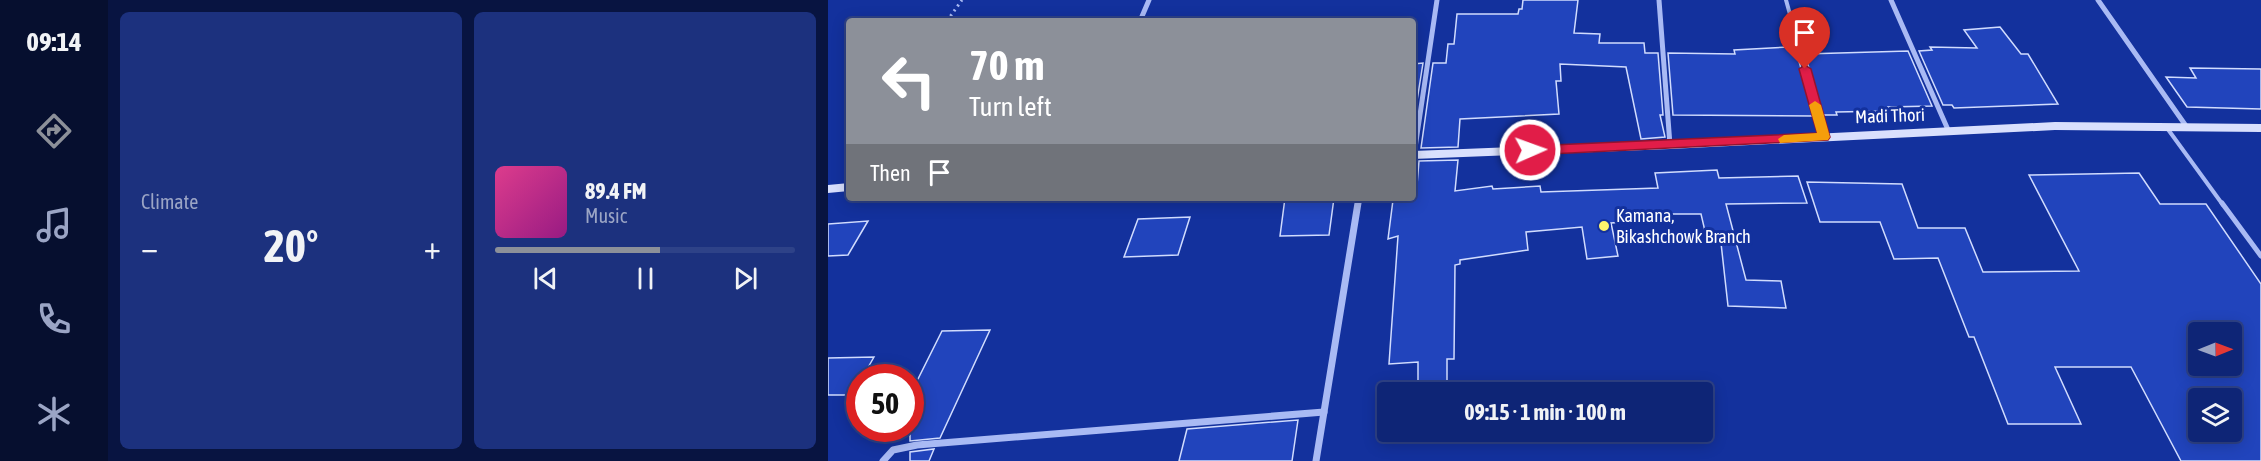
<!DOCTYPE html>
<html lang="en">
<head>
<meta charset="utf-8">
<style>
  body { margin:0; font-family:"Asap Condensed",sans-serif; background:#1c317e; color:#f1f3f6; height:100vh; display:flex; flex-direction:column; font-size:22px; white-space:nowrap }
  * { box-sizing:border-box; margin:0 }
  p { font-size:20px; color:#9ba5c5 }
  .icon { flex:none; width:33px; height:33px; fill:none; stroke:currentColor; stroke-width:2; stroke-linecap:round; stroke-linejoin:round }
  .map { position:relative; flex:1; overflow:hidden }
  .sheet { display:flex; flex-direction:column; gap:12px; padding:12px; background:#081441; width:720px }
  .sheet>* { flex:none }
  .banner { position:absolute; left:18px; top:18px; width:570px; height:183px; border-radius:6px; box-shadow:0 3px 15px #0003,0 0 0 2px #2e4288; background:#8c9099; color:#fff; overflow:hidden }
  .needle { width:39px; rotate:89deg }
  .fabs { position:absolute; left:1360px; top:322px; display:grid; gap:12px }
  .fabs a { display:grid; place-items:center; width:54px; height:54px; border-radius:6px; background:#0e2576; box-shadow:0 3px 15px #0003,0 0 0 2px #2e4288; font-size:30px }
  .speed { position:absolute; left:18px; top:364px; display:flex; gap:12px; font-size:30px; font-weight:700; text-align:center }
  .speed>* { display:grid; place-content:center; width:78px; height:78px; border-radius:50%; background:#0e2576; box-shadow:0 3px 15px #0003,0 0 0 2px #2e4288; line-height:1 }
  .speed .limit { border:9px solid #d22; background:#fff; color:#111 }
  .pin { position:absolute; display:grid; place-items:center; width:51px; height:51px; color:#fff; margin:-62px -26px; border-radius:50% 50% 50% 0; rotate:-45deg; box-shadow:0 0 6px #0007 }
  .pin .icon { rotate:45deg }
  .me { position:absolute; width:66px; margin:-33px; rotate:88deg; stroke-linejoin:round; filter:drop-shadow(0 0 4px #0008) }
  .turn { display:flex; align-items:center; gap:21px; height:126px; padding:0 24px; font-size:27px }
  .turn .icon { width:78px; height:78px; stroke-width:2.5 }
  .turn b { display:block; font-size:42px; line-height:51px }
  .then { display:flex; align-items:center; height:57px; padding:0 24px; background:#0003; gap:12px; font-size:22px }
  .big { font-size:45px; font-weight:700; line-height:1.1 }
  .sheet .tile { flex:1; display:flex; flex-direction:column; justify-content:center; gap:9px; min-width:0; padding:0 21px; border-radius:9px; background:#1c317e }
  .song { display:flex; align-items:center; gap:18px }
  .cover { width:72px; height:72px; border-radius:9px; background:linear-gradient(135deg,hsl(330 70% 55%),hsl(310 70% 35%)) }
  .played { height:6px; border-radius:3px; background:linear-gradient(90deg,#8c9099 55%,#2e4288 55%) }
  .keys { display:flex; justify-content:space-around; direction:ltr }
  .heat { display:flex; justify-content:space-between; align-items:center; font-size:33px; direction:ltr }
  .sheet .tiles { flex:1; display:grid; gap:12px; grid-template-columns:repeat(2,1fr) }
  .trip { position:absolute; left:549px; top:382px; width:336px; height:60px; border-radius:6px; background:#0e2576; box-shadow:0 3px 15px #0003,0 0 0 2px #2e4288; font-weight:700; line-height:60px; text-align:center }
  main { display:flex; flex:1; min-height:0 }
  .dock { display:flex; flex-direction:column; width:108px; justify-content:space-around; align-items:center; background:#060f2f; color:#9ba5c5 }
  .dock .icon { width:42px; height:42px }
  .dock .current { color:#8c9099 }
  .dock b { font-size:27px; color:#f1f3f6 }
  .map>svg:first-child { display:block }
  .building { fill:#2144bc; stroke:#d1dcfe; stroke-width:1.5; fill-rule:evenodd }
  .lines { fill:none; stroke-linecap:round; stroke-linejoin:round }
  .path { stroke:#a9baf4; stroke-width:3; stroke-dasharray:2 4; stroke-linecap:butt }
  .lane-far1 { stroke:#a9baf4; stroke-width:4 }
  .lane { stroke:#a9baf4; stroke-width:5 }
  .street-far1 { stroke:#a9baf4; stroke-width:5 }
  .street { stroke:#a9baf4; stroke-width:7 }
  .secondary { fill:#d9e0fd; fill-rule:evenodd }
  .route { fill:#e11d48; stroke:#92132f; stroke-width:1.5 }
  .slow { fill:#f59e0b }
  .poi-dot { fill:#fff56c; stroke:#13319d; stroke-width:2 }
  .labels { text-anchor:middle; stroke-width:6; stroke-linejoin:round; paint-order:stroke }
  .street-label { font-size:18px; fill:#fff; stroke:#13319d }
  .poi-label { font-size:18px; fill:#fff; stroke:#13319d; text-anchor:start }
</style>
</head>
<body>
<main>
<nav class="dock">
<b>09:14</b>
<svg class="icon current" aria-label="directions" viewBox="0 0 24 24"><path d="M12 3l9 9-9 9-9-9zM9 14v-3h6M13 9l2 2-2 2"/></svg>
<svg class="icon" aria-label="music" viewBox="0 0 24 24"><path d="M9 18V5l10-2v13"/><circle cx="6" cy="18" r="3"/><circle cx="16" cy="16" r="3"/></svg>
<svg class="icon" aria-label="phone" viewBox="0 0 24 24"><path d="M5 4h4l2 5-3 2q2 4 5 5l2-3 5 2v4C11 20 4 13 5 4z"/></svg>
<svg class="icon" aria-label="climate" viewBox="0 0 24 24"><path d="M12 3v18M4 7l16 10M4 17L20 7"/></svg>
</nav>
<section class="sheet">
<div class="tiles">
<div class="tile"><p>Climate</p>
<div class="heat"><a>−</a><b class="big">20°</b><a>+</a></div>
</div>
<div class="tile">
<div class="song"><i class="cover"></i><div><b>89.4 FM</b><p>Music</p></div></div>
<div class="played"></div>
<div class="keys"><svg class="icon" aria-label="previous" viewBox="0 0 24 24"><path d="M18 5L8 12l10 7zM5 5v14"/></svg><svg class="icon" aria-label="pause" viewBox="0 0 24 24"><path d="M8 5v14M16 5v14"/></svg><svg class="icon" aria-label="next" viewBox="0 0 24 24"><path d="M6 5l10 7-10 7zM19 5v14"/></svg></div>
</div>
</div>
</section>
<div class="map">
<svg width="1433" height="461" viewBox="0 0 1433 461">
  <rect width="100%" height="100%" fill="#13319d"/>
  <g class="building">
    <path d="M695,0H750L746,33L772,34L771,43H816L817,53H830L835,115H832L837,137L813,139L798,67L732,64L733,81H728L731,114L632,119L630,147L593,148L605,63H618L620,44H626L629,14H690L691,9H694Z"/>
    <path d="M1172,27L1193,54H1200L1230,104L1126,108L1124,105H1115L1091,51L1104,50L1102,47L1149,48L1136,30Z"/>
    <path d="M961,47L964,54H969L986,116L845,115L840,53L907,54L906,50Z"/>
    <path d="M1080,51L1104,106L1060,107L1062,111L1008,112L1009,115H994L977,54Z"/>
    <path d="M595,63L585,126V64Z"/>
    <path d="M1362,68L1433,69V109L1359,107L1338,77L1368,78Z"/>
    <path d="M630,160L627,191L664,186L665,189L712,186L713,192L830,188L827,173L889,170L891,178L970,176L979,203L898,204L918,280L953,281L958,308L900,306L893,243L880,244L873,214H796L798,222L783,223L790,256L759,259L754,227L698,232L700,250L632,260V264L627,265L626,359H619V386L590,389V362L561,364L570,236L560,239L565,200H585V185H589L591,161Z"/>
    <path d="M1311,173L1332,204H1378L1433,284V461H1353L1303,367H1227L1253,424H1180L1146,337H1141L1110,258L1066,259L1052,222H992L979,182L1074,184L1090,228H1137L1155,272L1251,271L1201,175ZM1371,333H1404V366H1371ZM1371,399H1404V432H1371Z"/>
    <path d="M457,198H506L501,235L452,236Z"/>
    <path d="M362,217L350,255L296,257L310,219Z"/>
    <path d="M40,221L20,255L0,256V224Z"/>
    <path d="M162,330L112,438L82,441V395L114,331Z"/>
    <path d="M46,357L34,378H32L24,395H0V358Z"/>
    <path d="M470,420L464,461H351L359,429Z"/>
    <path d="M106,449L101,461H82V452Z"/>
  </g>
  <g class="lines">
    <path class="path" d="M119,21L134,0"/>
    <g class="lane-far1">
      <path d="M958,0L996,137"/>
      <path d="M1339,128L1395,205"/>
    </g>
    <path class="lane" d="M1394,203L1433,256"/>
    <g class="street-far1">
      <path d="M831,0L842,145"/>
      <path d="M1063,0L1121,132"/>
      <path d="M1270,0L1358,126"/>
      <path d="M312,21L321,0"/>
      <path d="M586,155L609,0"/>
      <path d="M530,205L531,198"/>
    </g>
    <g class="street">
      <path d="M55,461L65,450L89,445L496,412"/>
      <path d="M488,461L530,203"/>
    </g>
    <g class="secondary">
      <path d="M1227,122L1433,124V132L1227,130L842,149L585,159V151L842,141Z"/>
      <path d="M21,183V191L0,193V185Z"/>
    </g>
  </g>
  <path class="route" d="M977,65L983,69L1002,137L1000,140L702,155L696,150L702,146L989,133L971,69Z"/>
  <path class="slow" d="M987,101L993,105L1002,137L1000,140L952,143L950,139L956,135L989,133L981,105Z"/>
  <circle class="poi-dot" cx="776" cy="226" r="6"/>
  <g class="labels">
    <g class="street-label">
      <text transform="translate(1062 116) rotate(-2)" y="6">Madi Thori</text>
    </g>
    <g class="poi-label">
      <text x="788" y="222">Kamana,<tspan x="788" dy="21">Bikashchowk Branch</tspan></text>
    </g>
  </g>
</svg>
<div class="fabs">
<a><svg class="needle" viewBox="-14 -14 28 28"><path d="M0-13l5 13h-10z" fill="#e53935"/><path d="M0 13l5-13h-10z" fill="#9ba5c5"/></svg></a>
<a><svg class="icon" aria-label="layers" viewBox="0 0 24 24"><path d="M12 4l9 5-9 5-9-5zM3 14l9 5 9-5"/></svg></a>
</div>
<div class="speed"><div class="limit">50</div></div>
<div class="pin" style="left:977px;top:69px;background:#d93025"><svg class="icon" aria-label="arrive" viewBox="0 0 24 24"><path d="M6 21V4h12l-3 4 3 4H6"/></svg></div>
<svg class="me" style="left:702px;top:150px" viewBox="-20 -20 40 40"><circle r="17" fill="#e11d48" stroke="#fff" stroke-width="3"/><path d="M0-11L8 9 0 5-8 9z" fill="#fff"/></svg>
<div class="trip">09:15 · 1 min · 100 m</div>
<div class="banner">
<div class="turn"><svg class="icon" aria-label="left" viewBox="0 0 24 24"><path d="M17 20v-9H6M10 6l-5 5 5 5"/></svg><div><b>70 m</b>Turn left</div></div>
<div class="then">Then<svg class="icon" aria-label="arrive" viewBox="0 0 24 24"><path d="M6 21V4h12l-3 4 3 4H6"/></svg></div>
</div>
</div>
</main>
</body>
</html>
